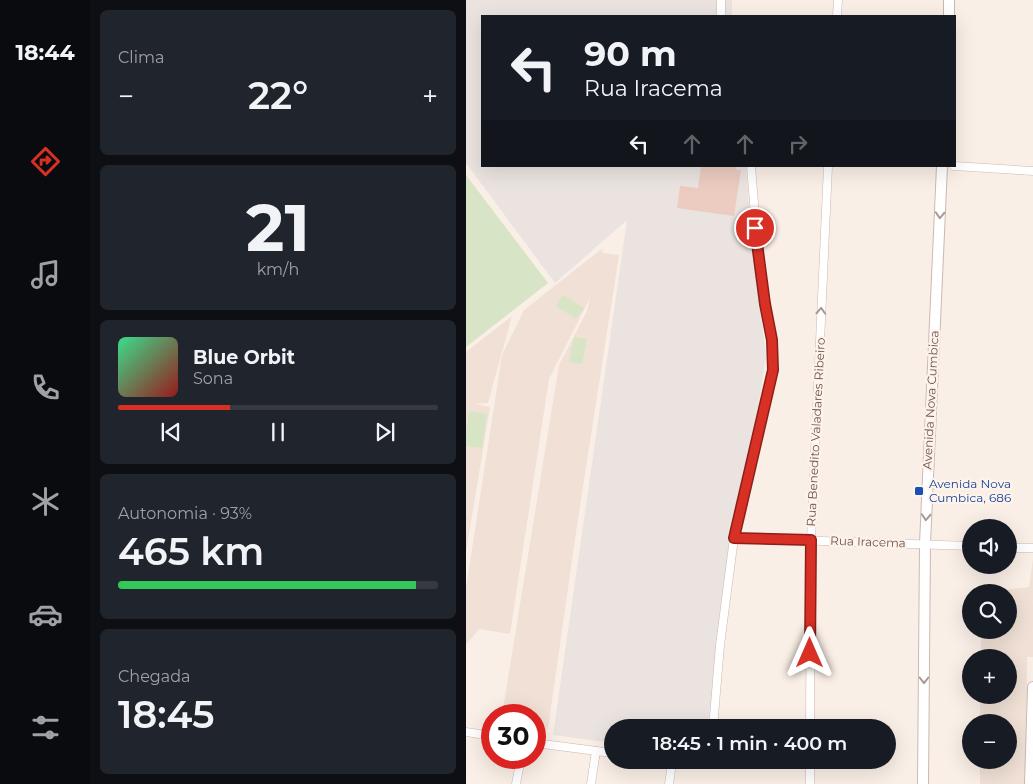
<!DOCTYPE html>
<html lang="pt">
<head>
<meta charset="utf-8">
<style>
  body { margin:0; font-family:Montserrat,sans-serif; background:#20242c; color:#f1f3f6; height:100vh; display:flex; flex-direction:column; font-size:19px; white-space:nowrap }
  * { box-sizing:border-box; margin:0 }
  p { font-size:16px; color:#9ea1a6 }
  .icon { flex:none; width:28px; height:28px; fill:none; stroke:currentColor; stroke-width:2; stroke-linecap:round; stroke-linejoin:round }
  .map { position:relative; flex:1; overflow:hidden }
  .sheet { display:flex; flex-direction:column; gap:10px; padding:10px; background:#0d0f14; width:376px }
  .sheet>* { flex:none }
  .top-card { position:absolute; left:15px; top:15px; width:475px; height:152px; border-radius:0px; box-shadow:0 5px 20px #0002; background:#171b24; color:#f1f3f6; overflow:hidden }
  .buttons { position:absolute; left:496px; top:519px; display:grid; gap:10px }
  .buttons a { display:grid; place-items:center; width:55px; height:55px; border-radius:50%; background:#171b24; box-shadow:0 5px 20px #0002; font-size:25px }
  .speed { position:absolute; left:15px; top:704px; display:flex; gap:10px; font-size:25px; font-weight:700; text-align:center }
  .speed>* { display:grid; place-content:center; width:65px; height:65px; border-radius:50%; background:#171b24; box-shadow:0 5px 20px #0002; line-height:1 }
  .speed .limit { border:8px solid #d22; background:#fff; color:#111 }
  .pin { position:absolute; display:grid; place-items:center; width:42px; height:42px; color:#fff; margin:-21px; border:2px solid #fff; border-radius:50%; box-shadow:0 1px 5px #0007 }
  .me { position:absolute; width:55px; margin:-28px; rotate:0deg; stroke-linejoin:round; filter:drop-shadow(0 0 4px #0008) }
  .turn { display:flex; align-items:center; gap:18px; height:105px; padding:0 20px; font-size:22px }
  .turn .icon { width:65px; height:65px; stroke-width:2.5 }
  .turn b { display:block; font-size:35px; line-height:42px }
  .lanes { display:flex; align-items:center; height:48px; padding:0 20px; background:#0003; justify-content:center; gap:25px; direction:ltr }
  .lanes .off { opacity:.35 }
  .big { font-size:38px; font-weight:600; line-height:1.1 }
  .sheet .card { flex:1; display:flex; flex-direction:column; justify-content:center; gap:8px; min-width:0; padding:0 18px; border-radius:8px; background:#20242c }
  .sheet .dial { align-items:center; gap:0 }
  .dial b { font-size:65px; line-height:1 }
  .song { display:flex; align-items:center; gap:15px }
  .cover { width:60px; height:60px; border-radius:8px; background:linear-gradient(135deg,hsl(150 70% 55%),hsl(0 70% 35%)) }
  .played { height:5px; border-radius:2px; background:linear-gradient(90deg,#d93025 35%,#363941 35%) }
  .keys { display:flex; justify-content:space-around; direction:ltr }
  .heat { display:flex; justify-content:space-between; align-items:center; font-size:28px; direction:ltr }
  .charge { height:8px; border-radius:4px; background:linear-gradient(90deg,#34c759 93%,#363941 0) }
  .trip { position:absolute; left:138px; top:719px; width:292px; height:50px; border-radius:25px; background:#171b24; box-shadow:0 5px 20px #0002; font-weight:600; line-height:50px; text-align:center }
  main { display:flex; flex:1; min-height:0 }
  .dock { display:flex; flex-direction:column; width:90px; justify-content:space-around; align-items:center; background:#090b0e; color:#9ea1a6 }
  .dock .icon { width:35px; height:35px }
  .dock .on { color:#d93025 }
  .dock b { font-size:22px; color:#f1f3f6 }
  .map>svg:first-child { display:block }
  .residential { fill:#f0e0d5 }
  .industrial { fill:#eae3df }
  .green { fill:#d7e5c6 }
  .building { fill:#eccbc0 }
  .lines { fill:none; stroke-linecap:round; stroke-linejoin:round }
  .minor-casing { stroke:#ccb8b0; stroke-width:9 }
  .tertiary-casing { stroke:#ccb8b0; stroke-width:12 }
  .minor { stroke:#fff; stroke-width:8 }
  .tertiary { stroke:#fff; stroke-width:10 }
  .oneway { stroke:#a99895 }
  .route-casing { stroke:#8d1f18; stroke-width:12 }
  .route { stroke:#d93025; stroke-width:9 }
  .transit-dot { fill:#1a4fb4; stroke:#fdf3eb; stroke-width:2 }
  .labels { text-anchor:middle; stroke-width:4.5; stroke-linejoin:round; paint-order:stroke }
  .street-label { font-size:12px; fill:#70544e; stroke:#fdf3eb }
  .transit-label { font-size:12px; fill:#164399; stroke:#fdf3eb; text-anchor:start }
</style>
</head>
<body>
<main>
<nav class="dock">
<b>18:44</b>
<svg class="icon on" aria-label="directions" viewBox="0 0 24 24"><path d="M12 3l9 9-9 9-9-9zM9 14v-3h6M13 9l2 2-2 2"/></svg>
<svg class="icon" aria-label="music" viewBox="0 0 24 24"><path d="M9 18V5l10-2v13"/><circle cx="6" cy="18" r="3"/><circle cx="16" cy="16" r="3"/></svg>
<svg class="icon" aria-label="phone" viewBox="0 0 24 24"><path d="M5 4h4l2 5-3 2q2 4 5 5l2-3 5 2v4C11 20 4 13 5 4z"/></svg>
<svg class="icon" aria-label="climate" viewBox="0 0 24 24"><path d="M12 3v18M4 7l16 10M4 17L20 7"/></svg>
<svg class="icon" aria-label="car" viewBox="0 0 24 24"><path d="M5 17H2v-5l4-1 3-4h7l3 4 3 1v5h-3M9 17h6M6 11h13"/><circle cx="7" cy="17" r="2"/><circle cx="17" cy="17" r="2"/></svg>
<svg class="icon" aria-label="filters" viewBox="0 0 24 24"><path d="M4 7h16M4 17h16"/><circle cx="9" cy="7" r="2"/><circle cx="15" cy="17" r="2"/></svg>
</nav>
<section class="sheet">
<div class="card"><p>Clima</p>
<div class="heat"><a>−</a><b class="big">22°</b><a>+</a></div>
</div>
<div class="card dial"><b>21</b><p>km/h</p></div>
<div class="card">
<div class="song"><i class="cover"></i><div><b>Blue Orbit</b><p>Sona</p></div></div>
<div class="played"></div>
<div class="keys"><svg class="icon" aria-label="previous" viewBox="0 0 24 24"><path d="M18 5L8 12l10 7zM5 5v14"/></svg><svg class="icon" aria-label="pause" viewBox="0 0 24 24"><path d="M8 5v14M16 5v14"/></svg><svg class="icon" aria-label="next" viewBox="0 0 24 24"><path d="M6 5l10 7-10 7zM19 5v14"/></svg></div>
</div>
<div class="card"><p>Autonomia · 93%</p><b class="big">465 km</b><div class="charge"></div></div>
<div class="card"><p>Chegada</p><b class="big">18:45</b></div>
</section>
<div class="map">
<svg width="567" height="784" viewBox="0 0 567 784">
  <rect width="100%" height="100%" fill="#faefe6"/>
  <g class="residential">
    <path d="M137,248L136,253L153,255L110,532L82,729H69V715H36L93,365L121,311L124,298L83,379L44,634L13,629L0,645V588L36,355L58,310Z"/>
    <path d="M46,316L22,403L9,404L24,407L0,552V352Z"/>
    <path d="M567,559V657H561L560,784H514V760H542V722H514V695H542V658L515,657V630H542V592H522L563,587Z"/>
  </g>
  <path class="industrial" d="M0,0H266V16H16V166H280L284,221L300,357L241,727L146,728V743L87,735L161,220L89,283L0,163Z"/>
  <g class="green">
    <path d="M0,175L82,283L0,347Z"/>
    <path d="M97,295L118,308L110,319L90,306Z"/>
    <path d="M108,337L121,339L116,364L103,362Z"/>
    <path d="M3,411L21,414L16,448L0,446V431Z"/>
  </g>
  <path class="building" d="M235,166H271L270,170H275L268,216L211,208L214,186L232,188Z"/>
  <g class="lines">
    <g class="minor-casing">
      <g id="minor">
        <path d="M255,0V16"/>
        <path d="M371,16L372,0"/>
        <path d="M488,166L567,171"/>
        <path d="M268,538L505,546"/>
        <path d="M542,548H567"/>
        <path d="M247,728L254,645L268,538L307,370L306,341L293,265L285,166"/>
        <path d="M344,728L345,540L362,166"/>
        <path d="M0,732L26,736"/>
        <path d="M69,743L146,753"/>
        <path d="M188,760L206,763L227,760"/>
        <path d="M50,784L55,758"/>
        <path d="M125,784L130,751"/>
        <path d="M203,784L206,763"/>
        <path d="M344,784V760"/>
      </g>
    </g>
    <g class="tertiary-casing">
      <g id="tertiary">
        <path d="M483,16V0"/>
        <path d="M457,784L459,544L476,166"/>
        <path d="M564,784L567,687"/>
      </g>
    </g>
    <use href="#minor" class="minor"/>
    <use href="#tertiary" class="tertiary"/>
  </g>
  <defs><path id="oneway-chevron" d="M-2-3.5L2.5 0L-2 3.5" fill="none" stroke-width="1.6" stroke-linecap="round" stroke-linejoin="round" transform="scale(1.25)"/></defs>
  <g class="oneway">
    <use href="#oneway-chevron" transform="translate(474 215) rotate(93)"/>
    <use href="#oneway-chevron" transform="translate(355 311) rotate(-87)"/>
    <use href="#oneway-chevron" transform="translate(460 517) rotate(93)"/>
    <use href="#oneway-chevron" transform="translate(458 680) rotate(90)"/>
  </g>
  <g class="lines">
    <g class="route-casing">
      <path id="route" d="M289,228L299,304L306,340L307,370L268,538L345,540L344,653"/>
    </g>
    <use href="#route" class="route"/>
  </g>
  <rect class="transit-dot" x="448" y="486" width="10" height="10" rx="2.5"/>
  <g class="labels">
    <g class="street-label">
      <text transform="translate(465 400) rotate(-87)" y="4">Avenida Nova Cumbica</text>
      <text transform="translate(350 432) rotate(-87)" y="4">Rua Benedito Valadares Ribeiro</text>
      <text transform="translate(402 542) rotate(2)" y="4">Rua Iracema</text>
    </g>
    <g class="transit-label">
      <text x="463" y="488">Avenida Nova<tspan x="463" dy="14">Cumbica, 686</tspan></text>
    </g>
  </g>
</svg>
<div class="buttons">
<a><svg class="icon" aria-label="sound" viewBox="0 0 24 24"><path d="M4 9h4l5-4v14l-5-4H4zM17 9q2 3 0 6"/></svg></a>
<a><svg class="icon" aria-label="search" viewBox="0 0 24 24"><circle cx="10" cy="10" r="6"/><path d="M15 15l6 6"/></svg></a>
<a>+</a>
<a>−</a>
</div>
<div class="speed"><div class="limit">30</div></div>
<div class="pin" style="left:289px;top:228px;background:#d93025"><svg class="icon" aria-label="arrive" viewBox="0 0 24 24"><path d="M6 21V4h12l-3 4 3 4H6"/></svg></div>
<svg class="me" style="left:344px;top:653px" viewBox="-20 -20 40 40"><path d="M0-17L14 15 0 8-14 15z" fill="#d93025" stroke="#fff" stroke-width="4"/></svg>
<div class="trip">18:45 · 1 min · 400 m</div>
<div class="top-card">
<div class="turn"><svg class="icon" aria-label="left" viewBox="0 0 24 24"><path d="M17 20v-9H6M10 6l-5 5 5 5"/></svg><div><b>90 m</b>Rua Iracema</div></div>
<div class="lanes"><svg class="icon" aria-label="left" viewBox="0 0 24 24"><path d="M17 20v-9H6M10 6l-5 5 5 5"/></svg><svg class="icon off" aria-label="ahead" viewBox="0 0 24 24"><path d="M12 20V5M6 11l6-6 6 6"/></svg><svg class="icon off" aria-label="ahead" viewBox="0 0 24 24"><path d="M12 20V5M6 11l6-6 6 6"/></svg><svg class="icon off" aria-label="right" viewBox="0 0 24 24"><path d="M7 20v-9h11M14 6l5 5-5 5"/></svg></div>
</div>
</div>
</main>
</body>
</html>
